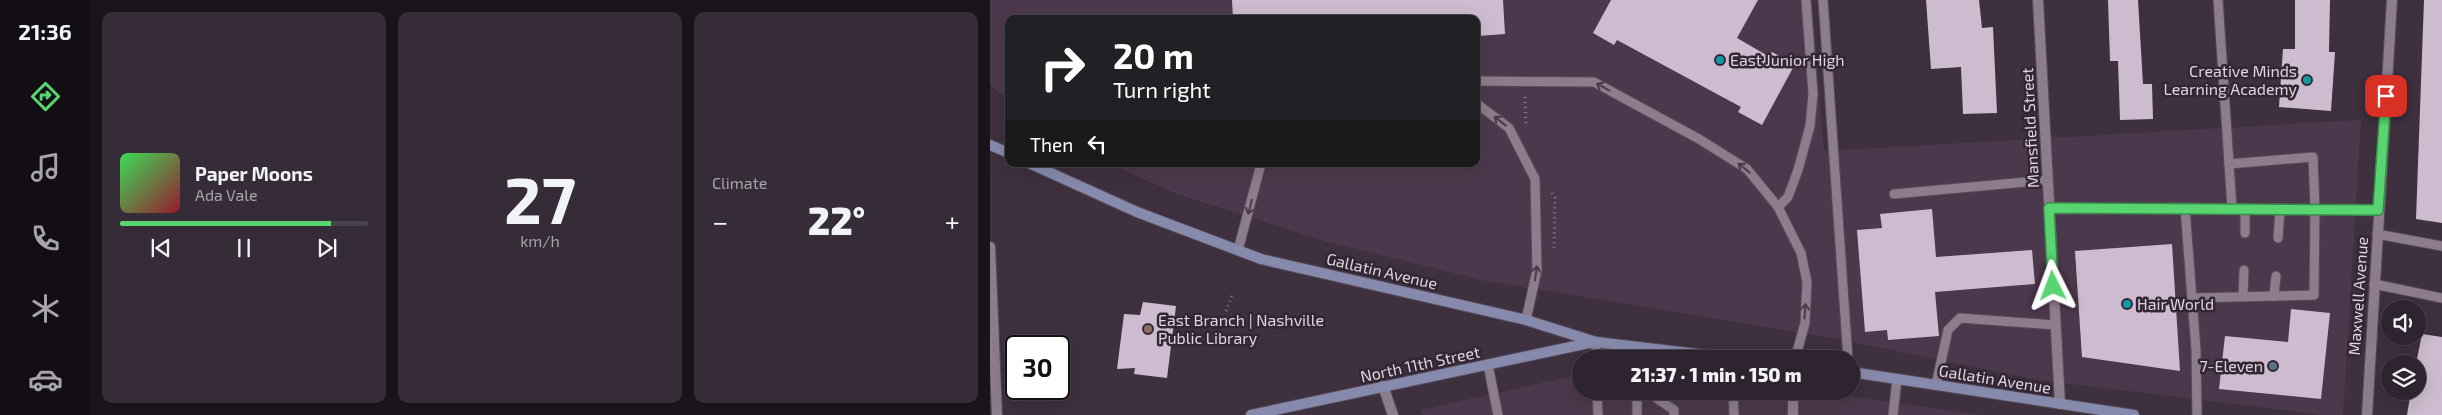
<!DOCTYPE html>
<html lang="en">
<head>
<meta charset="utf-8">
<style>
  body { margin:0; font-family:"Exo 2",sans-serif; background:#362c37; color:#f1f3f6; height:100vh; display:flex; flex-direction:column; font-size:19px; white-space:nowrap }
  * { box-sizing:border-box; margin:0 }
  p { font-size:16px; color:#a7a4aa }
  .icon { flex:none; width:28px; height:28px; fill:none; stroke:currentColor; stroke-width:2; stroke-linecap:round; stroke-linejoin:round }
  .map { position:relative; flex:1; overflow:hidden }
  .details { display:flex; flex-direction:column; gap:12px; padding:12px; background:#19141a; width:900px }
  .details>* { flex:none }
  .guide { position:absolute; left:15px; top:15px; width:475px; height:152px; border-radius:10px; box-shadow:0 5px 20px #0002,0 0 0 1px #49414b; background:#202124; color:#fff; overflow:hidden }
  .buttons { position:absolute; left:1391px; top:300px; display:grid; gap:10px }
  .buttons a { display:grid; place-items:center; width:45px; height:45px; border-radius:50%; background:#2e242f; box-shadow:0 5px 20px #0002,0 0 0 1px #49414b; font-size:25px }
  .speed { position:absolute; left:15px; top:335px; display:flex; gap:10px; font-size:25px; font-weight:700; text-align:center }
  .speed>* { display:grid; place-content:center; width:65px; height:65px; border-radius:50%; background:#2e242f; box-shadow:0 5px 20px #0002,0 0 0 1px #49414b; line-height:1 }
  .speed .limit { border:2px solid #111; border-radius:8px; background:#fff; color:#111 }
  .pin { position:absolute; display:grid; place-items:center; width:42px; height:42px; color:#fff; margin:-21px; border-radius:10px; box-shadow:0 2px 8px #0006 }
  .me { position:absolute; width:55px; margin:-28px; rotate:357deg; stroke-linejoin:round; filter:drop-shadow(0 0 4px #0008) }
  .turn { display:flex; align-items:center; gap:18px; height:105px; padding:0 25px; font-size:22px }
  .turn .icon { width:65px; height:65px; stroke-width:2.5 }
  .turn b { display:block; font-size:35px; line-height:42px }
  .then { display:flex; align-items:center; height:48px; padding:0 25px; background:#0003; gap:10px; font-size:19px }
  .big { font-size:38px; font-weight:800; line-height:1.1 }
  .details .widget { flex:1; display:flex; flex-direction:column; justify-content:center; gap:8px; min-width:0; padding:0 18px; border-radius:10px; background:#362c37 }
  .details .dial { align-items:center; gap:0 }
  .dial b { font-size:65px; line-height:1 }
  .song { display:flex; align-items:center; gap:15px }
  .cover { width:60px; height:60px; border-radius:8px; background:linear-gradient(135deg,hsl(130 70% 55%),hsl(350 70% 35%)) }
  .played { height:5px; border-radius:2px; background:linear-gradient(90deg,#58d570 85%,#49414b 85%) }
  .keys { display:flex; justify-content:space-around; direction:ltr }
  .heat { display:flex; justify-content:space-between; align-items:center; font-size:28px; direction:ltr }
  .details .tiles { flex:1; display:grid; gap:12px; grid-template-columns:repeat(3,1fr) }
  .trip { position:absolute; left:582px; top:350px; width:288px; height:50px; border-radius:25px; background:#2e242f; box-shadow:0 5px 20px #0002,0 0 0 1px #49414b; font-weight:800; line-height:50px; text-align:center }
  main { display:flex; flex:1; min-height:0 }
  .menu { display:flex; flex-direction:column; width:90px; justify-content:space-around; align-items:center; background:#120e13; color:#a7a4aa }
  .menu .icon { width:35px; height:35px }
  .menu .selected { color:#58d570 }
  .menu b { font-size:22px; color:#f1f3f6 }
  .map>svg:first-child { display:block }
  .built { fill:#4c384c }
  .building { fill:#cdbccf }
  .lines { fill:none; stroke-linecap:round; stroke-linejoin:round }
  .lane-casing { stroke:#594c59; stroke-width:11 }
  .street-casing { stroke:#594c59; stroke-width:12 }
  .secondary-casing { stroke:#594c59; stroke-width:12 }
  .path { stroke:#8a7e8b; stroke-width:3; stroke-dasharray:1 4; stroke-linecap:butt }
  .lane { stroke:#8d7c8d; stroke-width:9 }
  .street { stroke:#8d7c8d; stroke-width:10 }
  .secondary { stroke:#868bad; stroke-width:10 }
  .oneway { stroke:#4a3c4a }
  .route-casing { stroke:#398a49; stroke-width:12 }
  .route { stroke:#58d570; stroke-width:9 }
  .culture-dot { fill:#0f9aa8; stroke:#342634; stroke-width:2 }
  .education-dot { fill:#8d6e63; stroke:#342634; stroke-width:2 }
  .service-dot { fill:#5c6f8a; stroke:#342634; stroke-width:2 }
  .labels { text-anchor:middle; stroke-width:5; stroke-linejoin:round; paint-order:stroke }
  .poi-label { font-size:16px; fill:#ded5de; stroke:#342634; text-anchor:start }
  .street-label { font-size:16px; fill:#ded5de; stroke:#342634 }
</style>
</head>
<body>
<main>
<nav class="menu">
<b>21:36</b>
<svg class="icon selected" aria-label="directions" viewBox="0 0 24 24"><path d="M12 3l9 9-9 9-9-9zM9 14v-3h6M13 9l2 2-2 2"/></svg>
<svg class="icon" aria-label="music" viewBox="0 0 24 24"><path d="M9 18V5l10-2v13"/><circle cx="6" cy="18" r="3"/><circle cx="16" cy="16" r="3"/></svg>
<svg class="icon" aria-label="phone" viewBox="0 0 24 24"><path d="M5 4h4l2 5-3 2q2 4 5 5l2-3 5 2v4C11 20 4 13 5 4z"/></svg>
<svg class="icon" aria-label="climate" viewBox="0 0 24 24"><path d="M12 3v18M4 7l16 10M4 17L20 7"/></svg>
<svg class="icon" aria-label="car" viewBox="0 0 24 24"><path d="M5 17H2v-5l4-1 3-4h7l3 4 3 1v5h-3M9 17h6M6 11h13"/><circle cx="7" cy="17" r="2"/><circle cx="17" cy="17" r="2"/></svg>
</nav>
<section class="details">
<div class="tiles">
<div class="widget">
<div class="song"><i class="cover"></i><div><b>Paper Moons</b><p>Ada Vale</p></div></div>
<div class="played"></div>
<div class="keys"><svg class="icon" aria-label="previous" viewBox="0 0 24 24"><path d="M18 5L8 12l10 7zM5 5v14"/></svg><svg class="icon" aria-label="pause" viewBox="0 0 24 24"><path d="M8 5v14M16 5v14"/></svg><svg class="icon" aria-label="next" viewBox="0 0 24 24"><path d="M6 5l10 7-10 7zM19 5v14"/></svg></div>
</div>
<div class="widget dial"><b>27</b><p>km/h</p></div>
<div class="widget"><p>Climate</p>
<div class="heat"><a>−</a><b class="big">22°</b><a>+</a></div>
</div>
</div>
</section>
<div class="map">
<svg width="1452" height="415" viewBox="0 0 1452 415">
  <rect width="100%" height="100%" fill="#3e303f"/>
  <g class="built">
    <path d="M0,0H822L834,151L1371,120L1353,415H1332L1049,380L841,338L496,281L334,241L187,194L120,164H486V19H19V100L0,85Z"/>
    <path d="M591,374V391H822L992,415H432L431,410Z"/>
  </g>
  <g class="building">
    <path d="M242,0H513L515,34L488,36L486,19H243Z"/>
    <path d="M621,0H768L747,38L778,56L782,52L805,64L772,125L748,112L751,107L627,40L624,45L603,33Z"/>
    <path d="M936,0H989L992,28L1003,27L1007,113L973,114L971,67L941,69Z"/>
    <path d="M1118,0H1148L1153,84H1162L1163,119L1130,120L1128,61H1120Z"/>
    <path d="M1305,0H1340L1339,52H1345L1341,111L1289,107L1293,49H1305Z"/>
    <path d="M1434,0H1452V223L1426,219Z"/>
    <path d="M942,209L946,257L1042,250L1045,284L945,292L949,336L898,340L897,330L875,332L867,230L892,228L890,214Z"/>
    <path d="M1182,244L1190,371L1092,357L1085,251Z"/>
    <path d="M153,302L186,306L177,378L144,374L145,368L127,369L134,314L150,315Z"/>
    <path d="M1301,309L1340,313L1331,399L1229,389L1235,336L1298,342Z"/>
    <path d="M1432,334L1452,337V415H1417L1421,391H1428L1426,364Z"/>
  </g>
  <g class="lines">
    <g class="lane-casing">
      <g id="lane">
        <path d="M833,0L858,359"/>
        <path d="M1228,0L1242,208"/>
        <path d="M486,81L604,82L709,139L757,169L788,207L811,253L817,282L815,323L805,359"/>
        <path d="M486,103L519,128L545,179L547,270L536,320"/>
        <path d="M904,194L1057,180"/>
        <path d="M788,207L798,197L808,170L820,126L823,94L816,0"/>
        <path d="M1195,208L1389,211"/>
        <path d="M1059,209L1195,208L1206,350L1207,415"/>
        <path d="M1255,233V208"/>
        <path d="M1387,234L1452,246"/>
        <path d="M1288,238L1290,209"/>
        <path d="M248,250L271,164"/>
        <path d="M1384,284L1452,298"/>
        <path d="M1284,296L1286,276"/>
        <path d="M1253,297L1254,270"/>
        <path d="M1202,298L1324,295L1325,209L1323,157L1239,164"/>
        <path d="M606,342V359"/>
        <path d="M646,347V359"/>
        <path d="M498,365L508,415"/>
        <path d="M946,385L958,330L970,318L1065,325"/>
        <path d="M607,391L608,415"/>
        <path d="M647,391V415"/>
        <path d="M656,391L684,410V415"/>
        <path d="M743,391L744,415"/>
        <path d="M903,415L907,379"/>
      </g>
    </g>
    <g class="street-casing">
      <g id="street">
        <path d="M1048,0L1070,404"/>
        <path d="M0,247L7,415"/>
        <path d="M393,386L403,415"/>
        <path d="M803,391V415"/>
        <path d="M1377,415L1402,0"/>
      </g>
    </g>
    <g class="secondary-casing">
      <g id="secondary">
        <path d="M0,145L19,153"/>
        <path d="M41,164L147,212L271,259L536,320L606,342L750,359"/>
        <path d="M861,372L1144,415"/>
        <path d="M261,415L604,342"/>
      </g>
    </g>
    <g class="path">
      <path d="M535,97L536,124"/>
      <path d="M562,193L565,198L564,248"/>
      <path d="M236,311L242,295"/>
    </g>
    <use href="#lane" class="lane"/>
    <use href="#street" class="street"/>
    <use href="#secondary" class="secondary"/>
  </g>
  <defs><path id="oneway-shaft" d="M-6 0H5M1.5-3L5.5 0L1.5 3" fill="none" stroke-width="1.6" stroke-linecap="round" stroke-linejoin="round" transform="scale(1.25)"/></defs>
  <g class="oneway">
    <use href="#oneway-shaft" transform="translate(613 87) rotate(-151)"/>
    <use href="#oneway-shaft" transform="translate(510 121) rotate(-142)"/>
    <use href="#oneway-shaft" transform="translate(754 168) rotate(-142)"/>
    <use href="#oneway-shaft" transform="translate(260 207) rotate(105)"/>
    <use href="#oneway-shaft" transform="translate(546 273) rotate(-82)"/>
    <use href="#oneway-shaft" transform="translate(815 311) rotate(-86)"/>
  </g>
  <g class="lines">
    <g class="route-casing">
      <path id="route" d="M1063,286L1059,208L1388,210L1396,96"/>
    </g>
    <use href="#route" class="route"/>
  </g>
  <g class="culture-dot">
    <circle cx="730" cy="60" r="5"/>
    <circle cx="1317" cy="80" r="5"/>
    <circle cx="1137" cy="304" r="5"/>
  </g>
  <circle class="education-dot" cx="158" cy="329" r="5"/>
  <circle class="service-dot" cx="1283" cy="366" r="5"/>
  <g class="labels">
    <g class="poi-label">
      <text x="740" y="66">East Junior High</text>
      <text x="1307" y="77" text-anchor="end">Creative Minds<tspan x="1307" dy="18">Learning Academy</tspan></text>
      <text x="1147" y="310">Hair World</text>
      <text x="168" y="326">East Branch | Nashville<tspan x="168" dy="18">Public Library</tspan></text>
      <text x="1273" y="372" text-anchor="end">7-Eleven</text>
    </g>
    <g class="street-label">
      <text transform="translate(1040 128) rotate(-93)" y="6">Mansfield Street</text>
      <text transform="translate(392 271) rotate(13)" y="6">Gallatin Avenue</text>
      <text transform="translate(1368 296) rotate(-86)" y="6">Maxwell Avenue</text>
      <text transform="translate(430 364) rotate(-12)" y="6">North 11th Street</text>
      <text transform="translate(1005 379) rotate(9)" y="6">Gallatin Avenue</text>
    </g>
  </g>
</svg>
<div class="buttons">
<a><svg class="icon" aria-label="sound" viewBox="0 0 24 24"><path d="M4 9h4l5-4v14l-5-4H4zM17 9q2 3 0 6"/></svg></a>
<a><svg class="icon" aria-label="layers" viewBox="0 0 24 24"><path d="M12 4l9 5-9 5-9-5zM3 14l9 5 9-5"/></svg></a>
</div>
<div class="speed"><div class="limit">30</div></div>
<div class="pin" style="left:1396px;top:96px;background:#d93025"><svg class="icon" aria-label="arrive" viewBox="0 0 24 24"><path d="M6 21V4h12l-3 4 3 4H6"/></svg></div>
<svg class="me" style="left:1063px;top:286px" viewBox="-20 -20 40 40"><path d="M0-17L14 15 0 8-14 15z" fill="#58d570" stroke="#fff" stroke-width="4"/></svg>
<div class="trip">21:37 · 1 min · 150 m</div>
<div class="guide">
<div class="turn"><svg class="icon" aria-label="right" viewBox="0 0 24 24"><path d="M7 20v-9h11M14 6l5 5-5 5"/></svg><div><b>20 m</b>Turn right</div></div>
<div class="then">Then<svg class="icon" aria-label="left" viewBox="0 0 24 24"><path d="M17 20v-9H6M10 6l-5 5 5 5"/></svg></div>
</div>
</div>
</main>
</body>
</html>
